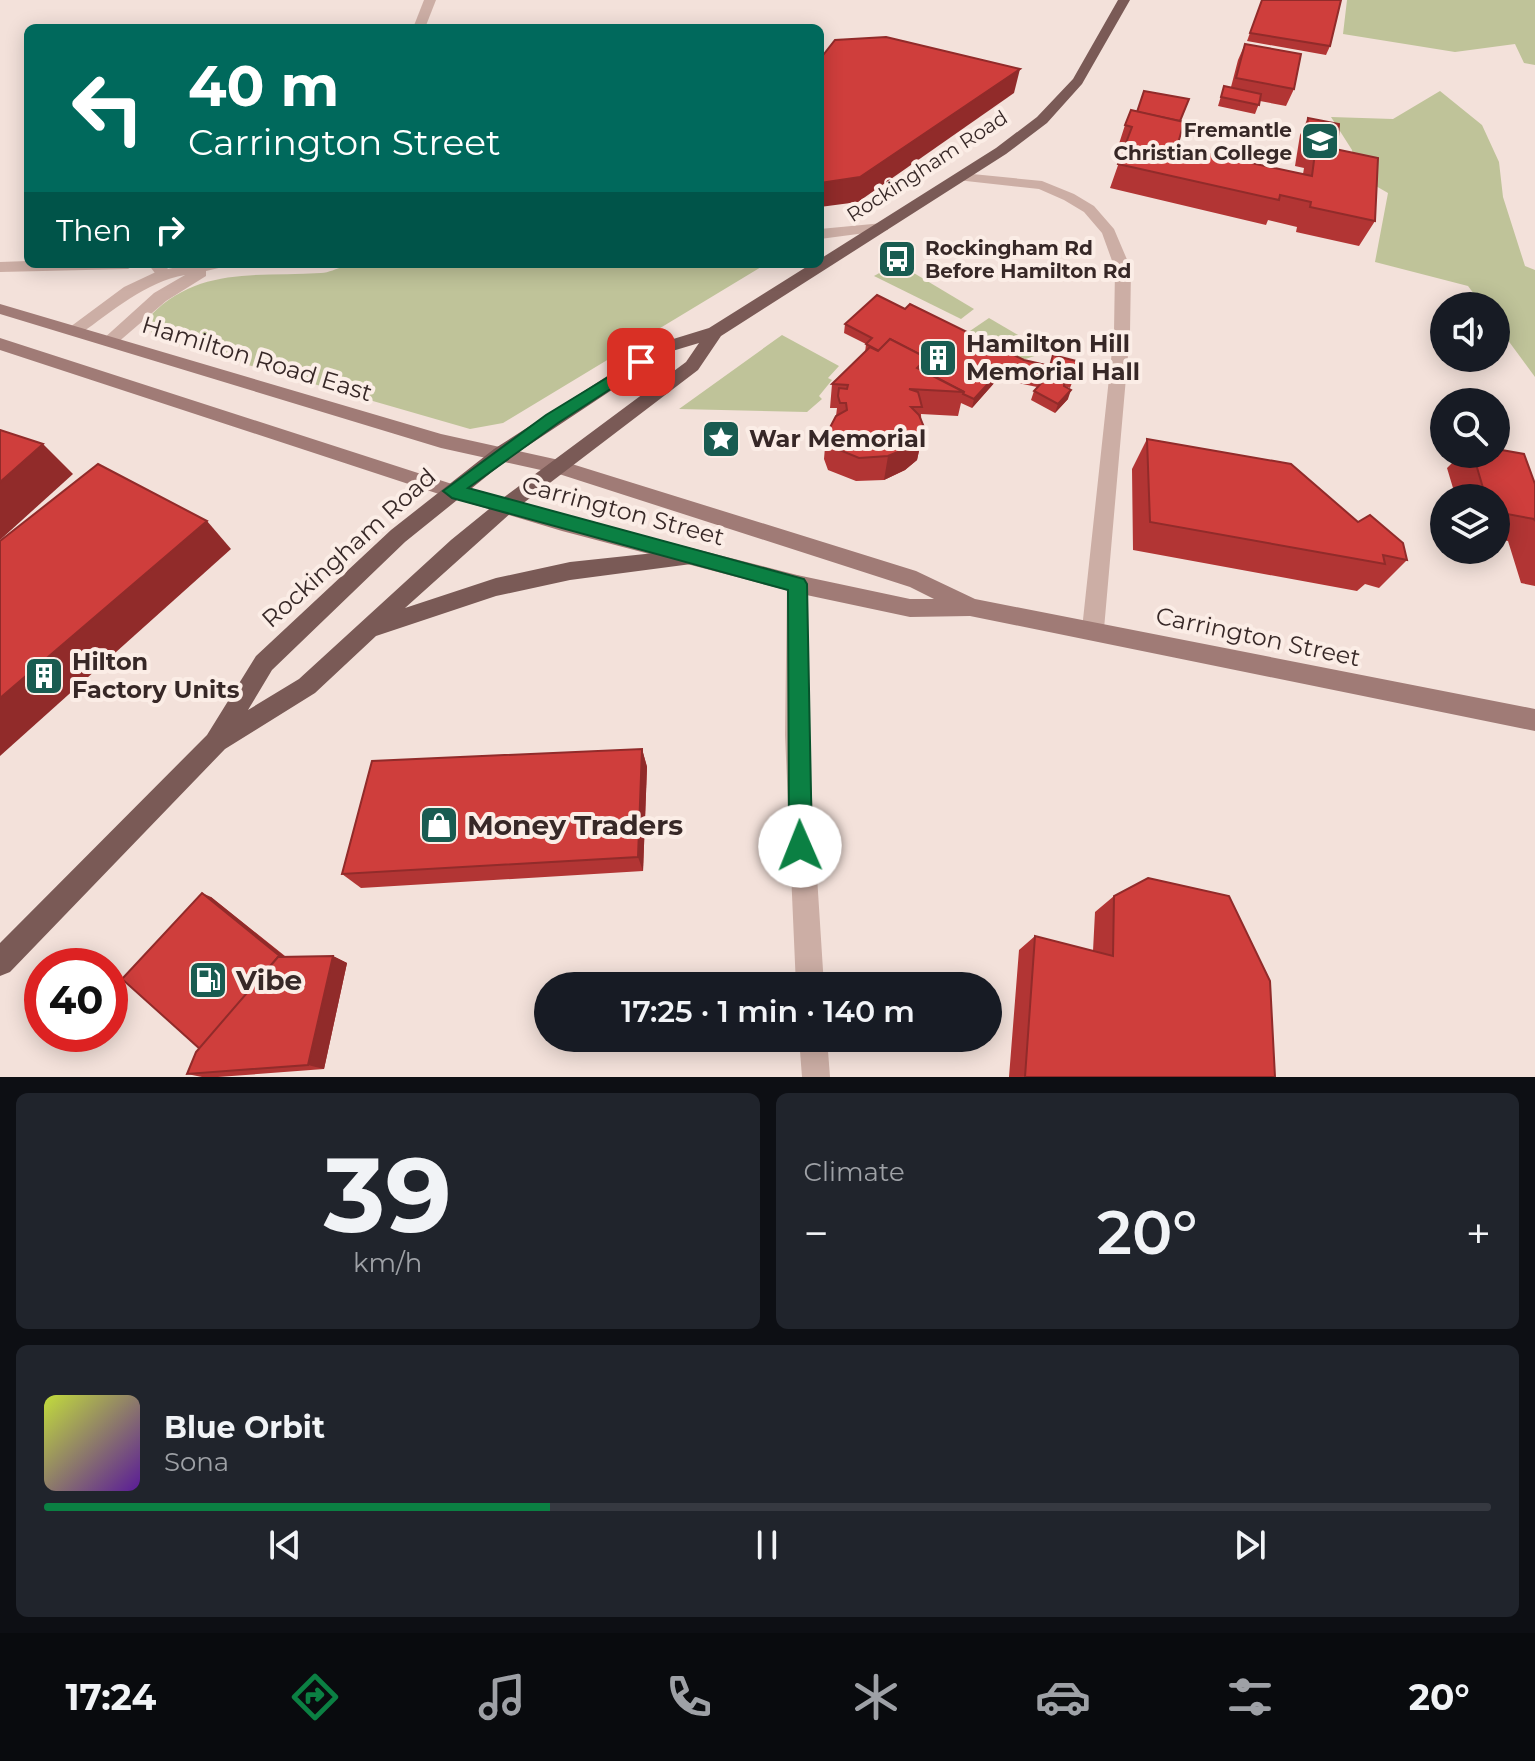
<!DOCTYPE html>
<html lang="en">
<head>
<meta charset="utf-8">
<style>
  body { margin:0; font-family:Montserrat,sans-serif; background:#20242c; color:#f1f3f6; height:100vh; display:flex; flex-direction:column; font-size:30px; white-space:nowrap }
  * { box-sizing:border-box; margin:0 }
  p { font-size:26px; color:#9ea1a6 }
  .icon { flex:none; width:44px; height:44px; fill:none; stroke:currentColor; stroke-width:2; stroke-linecap:round; stroke-linejoin:round }
  .map { position:relative; height:1077px; overflow:hidden }
  .side { display:flex; flex-direction:column; gap:16px; padding:16px; background:#0d0f14; flex:1 }
  .side>* { flex:none }
  .banner { position:absolute; left:24px; top:24px; width:800px; height:244px; border-radius:12px; box-shadow:0 4px 20px #0003; background:#00695c; color:#fff; overflow:hidden }
  .controls { position:absolute; left:1430px; top:292px; display:grid; gap:16px }
  .controls a { display:grid; place-items:center; width:80px; height:80px; border-radius:50%; background:#171b24; box-shadow:0 4px 20px #0003; font-size:40px }
  .speed { position:absolute; left:24px; top:948px; display:flex; gap:16px; font-size:40px; font-weight:700; text-align:center }
  .speed>* { display:grid; place-content:center; width:104px; height:104px; border-radius:50%; background:#171b24; box-shadow:0 4px 20px #0003; line-height:1 }
  .speed .limit { border:12px solid #d22; background:#fff; color:#111 }
  .pin { position:absolute; display:grid; place-items:center; width:68px; height:68px; color:#fff; margin:-34px; border-radius:16px; box-shadow:0 4px 12px #0006 }
  .me { position:absolute; width:88px; margin:-44px; rotate:359deg; stroke-linejoin:round; filter:drop-shadow(0 0 6px #0008) }
  .turn { display:flex; align-items:center; gap:28px; height:168px; padding:0 32px; font-size:36px }
  .turn .icon { width:104px; height:104px; stroke-width:2.5 }
  .turn b { display:block; font-size:56px; line-height:68px }
  .then { display:flex; align-items:center; height:76px; padding:0 32px; background:#0003; gap:16px; font-size:30px }
  .big { font-size:60px; font-weight:600; line-height:1.1 }
  .side .tile { flex:1; display:flex; flex-direction:column; justify-content:center; gap:12px; min-width:0; padding:0 28px; border-radius:12px; background:#20242c }
  .side .dial { align-items:center; gap:0 }
  .dial b { font-size:104px; line-height:1 }
  .song { display:flex; align-items:center; gap:24px }
  .cover { width:96px; height:96px; border-radius:12px; background:linear-gradient(135deg,hsl(70 70% 55%),hsl(270 70% 35%)) }
  .played { height:8px; border-radius:4px; background:linear-gradient(90deg,#0b8043 35%,#363941 35%) }
  .keys { display:flex; justify-content:space-around; direction:ltr }
  .heat { display:flex; justify-content:space-between; align-items:center; font-size:44px; direction:ltr }
  .side .tiles { flex:1; display:grid; gap:16px; grid-template-columns:1fr 1fr }
  .tile:last-child { grid-column:span 2 }
  .trip { position:absolute; left:534px; top:972px; width:468px; height:80px; border-radius:40px; background:#171b24; box-shadow:0 4px 20px #0003; font-weight:600; line-height:80px; text-align:center }
  .dock { display:flex; height:128px; justify-content:space-around; align-items:center; background:#090b0e; color:#9ea1a6 }
  .dock .icon { width:56px; height:56px }
  .dock .selected { color:#0b8043 }
  .dock b { font-size:36px; color:#f1f3f6 }
  .map>svg:first-child { display:block }
  .green { fill:#bfc399 }
  .lines { fill:none; stroke-linecap:round; stroke-linejoin:round }
  .service { fill:#ccaea5; fill-rule:evenodd }
  .minor { fill:#ccaea5; fill-rule:evenodd }
  .tertiary { fill:#ccaea5; fill-rule:evenodd }
  .secondary { fill:#a07b76; fill-rule:evenodd }
  .primary { fill:#7a5a56; fill-rule:evenodd }
  .wall { fill:#b23534 }
  .shaded-wall { fill:#912b2a }
  .building { fill:#cf3e3c; stroke:#912b2a; stroke-width:2 }
  .route { fill:#0b8043; stroke:#07532c; stroke-width:2 }
  .labels { text-anchor:middle; stroke-width:8; stroke-linejoin:round; paint-order:stroke }
  .far-poi-label { font-size:20px; font-weight:bold; fill:#372827; stroke:#fbede6; text-anchor:end }
  .far-street-label { font-size:20px; fill:#372827; stroke:#fbede6 }
  .poi-label { font-size:24px; font-weight:bold; fill:#372827; stroke:#fbede6; text-anchor:start }
  .street-label { font-size:24px; fill:#372827; stroke:#fbede6 }
  .near-poi-label { font-size:28px; font-weight:bold; fill:#372827; stroke:#fbede6; text-anchor:start }
</style>
</head>
<body>
<div class="map">
<svg width="1535" height="1077" viewBox="0 0 1535 1077">
  <rect width="100%" height="100%" fill="#f3e1da"/>
  <g class="green">
    <path d="M1347,0H1535V65L1524,63L1515,44L1455,52L1343,34Z"/>
    <path d="M1440,91L1482,125L1499,162L1503,197L1525,266L1535,270V377L1496,324V306H1483L1468,286L1375,262L1388,193L1355,174L1352,150L1331,117L1393,119Z"/>
    <path d="M897,263L974,309L961,319L874,276Z"/>
    <path d="M432,264H766L503,423L470,429L161,340L151,332V315C199,266 259,277 321,273C329,273 336,268 345,267C373,262 403,265 432,264Z"/>
    <path d="M989,318L1047,352L1019,361L964,335Z"/>
    <path d="M782,335L839,366L828,378L832,380L819,396L822,399L807,412L679,409Z"/>
  </g>
  <g class="lines">
    <g class="service">
      <path d="M962,173L1042,181L1074,194L1094,206L1114,229L1131,269L1130,332L1104,629L1101,636L1093,638L1085,636L1082,629L1114,332L1115,269L1102,233L1084,212L1064,200L1039,189L957,180L955,177Z"/>
      <path d="M28,261V264H136L128,269L0,272V262Z"/>
      <path d="M148,264H164L172,274L170,277H158Z"/>
    </g>
    <g class="minor">
      <path d="M424,0H436L425,28H413Z"/>
      <path d="M883,223L888,224V230L820,239V229Z"/>
      <path d="M192,264H226L223,267L206,271V276L166,301L116,344H104L102,340L154,293L185,275C145,282 113,311 80,334L74,336L66,330L124,287L158,271Z"/>
    </g>
    <g class="tertiary">
      <path d="M797,575L804,578L807,584L808,735L824,986H796L785,735L787,584L790,578Z"/>
      <path d="M799,1038H827L830,1077H802Z"/>
    </g>
    <path class="secondary" d="M0,304L441,434L559,460L916,571L975,599L1535,709V731L970,616L910,617L797,593L562,531L445,496L0,350V338L452,484L562,515L797,575L910,599H934L910,587L559,474L441,448L0,314Z"/>
    <path class="primary" d="M1118,0H1130L1082,84L1047,123L1006,154L721,336L698,370L513,511L405,608L496,578L570,562L692,549L699,551L702,557L699,563L570,580L496,596L376,636L315,693L225,749L10,972L0,976V943L207,735L256,656L391,530L494,449L657,344L709,328L811,264H820V259L996,148L1037,117L1073,79ZM699,343L686,362L499,501L451,540L299,679L248,710L272,670L405,542L508,459L669,352Z"/>
  </g>
  <g class="wall">
    <path d="M1262,0L1330,46L1326,55L1247,41Z"/>
    <path d="M1245,44L1294,89L1286,106L1260,101L1255,114L1218,106L1224,86L1231,87L1238,60Z"/>
    <path d="M1137,112L1180,121L1177,147L1303,174L1304,168L1295,166L1300,135L1308,118L1337,149L1375,221L1359,246L1296,232L1297,227L1268,220L1266,225L1110,188L1123,151L1117,150L1125,125Z"/>
    <path d="M905,309L1024,360L1049,365L1080,362L1070,388L1064,386L1068,399L1055,413L1031,400L1034,391L1037,387L1018,383L1019,380L1003,373L972,408L961,403L958,416L921,414L922,437L917,460L905,470L884,480L856,481L828,470L824,459L826,435L836,416L837,408H830L832,384L865,353L866,344L844,333L845,324Z"/>
    <path d="M1147,439L1358,522L1407,560L1379,588L1365,584L1357,591L1133,550L1132,469Z"/>
    <path d="M1461,454H1496L1535,484V586L1521,583L1508,541L1496,539V498H1456L1447,468Z"/>
    <path d="M642,749L647,767L643,871L361,888L342,874Z"/>
    <path d="M1114,896L1275,1077H1009L1019,950L1035,936L1093,951L1095,912Z"/>
    <path d="M211,897L285,956H333L347,963L324,1069L218,1077H202L187,1074L200,1049Z"/>
  </g>
  <g class="shaded-wall">
    <path d="M1020,69L1014,93L858,202L820,207V183Z"/>
    <path d="M927,358L922,383L917,368Z"/>
    <path d="M1006,364L1003,373L972,408L974,399Z"/>
    <path d="M1071,390L1068,399L1055,413L1058,404Z"/>
    <path d="M922,437L917,460L905,470L884,480L888,456Z"/>
    <path d="M43,444L73,474L0,540V482Z"/>
    <path d="M207,521L231,549L0,756V698Z"/>
    <path d="M642,749L647,767L643,871L638,857Z"/>
    <path d="M202,893L211,897L294,964L286,960Z"/>
    <path d="M333,956L347,963L324,1069L308,1065Z"/>
  </g>
  <g class="building">
    <path d="M1262,0H1341L1330,46L1250,33Z"/>
    <path d="M886,37L1020,69L860,177L820,183V59L835,40Z"/>
    <path d="M1245,44L1301,54L1294,89L1236,78Z"/>
    <path d="M1224,86L1261,94L1259,105L1221,97Z"/>
    <path d="M1144,91L1189,99L1180,121L1137,112Z"/>
    <path d="M1131,110L1184,122L1177,147L1312,176L1316,145L1378,158L1375,221L1310,207L1311,202L1280,195L1279,200L1118,164L1132,127L1125,125Z"/>
    <path d="M1308,118L1339,124L1337,149L1316,145L1313,151L1304,149Z"/>
    <path d="M877,295L905,309L910,304L1024,360L1050,366L1053,355L1080,362L1074,379L1065,376L1064,386L1071,390L1058,404L1034,391L1045,379L1021,374V372L1006,364L974,399L963,394L964,392L924,371L927,358L890,339L879,351L866,344L872,338L845,324Z"/>
    <path d="M890,339L927,358L917,368L964,392L909,389L918,392L920,399L922,407H911L919,415L924,427L922,437L910,447L888,456L859,458L830,446L826,435L836,416L847,410L846,403H840L838,396L839,388L847,389L848,385L832,384L870,347L878,351Z"/>
    <path d="M0,430L43,444L0,482Z"/>
    <path d="M1147,439L1291,464L1358,522L1370,515L1403,543L1407,560L1383,555L1385,564L1150,522Z"/>
    <path d="M1496,449L1524,454L1535,484V521L1534,519L1496,512V498H1486L1473,454H1496Z"/>
    <path d="M98,464L207,521L0,698V541Z"/>
    <path d="M642,749L638,857L342,874L372,761Z"/>
    <path d="M1148,878L1229,896L1270,981L1275,1077H1025L1035,936L1113,956L1114,896Z"/>
    <path d="M202,893L281,957H278L200,1049L122,979Z"/>
    <path d="M333,956L308,1065L187,1074L196,1052L278,957Z"/>
  </g>
  <path class="route" d="M641,357L646,358V366L558,423L468,488L804,579L807,584L812,846L808,854L800,857L792,854L789,846L788,590L452,498L443,491L546,415Z"/>
  <defs>
    <g id="school-square" transform="scale(2)"><rect x="-9" y="-9" width="18" height="18" rx="4" fill="#195c51" stroke="#fbede6"/><path d="M0-5L7-2L0 1L-7-2ZM-4 1L0 2.5L4 1V4Q0 6-4 4Z" fill="#fff"/></g>
    <g id="bus-square" transform="scale(2)"><rect x="-9" y="-9" width="18" height="18" rx="4" fill="#195c51" stroke="#fbede6"/><path d="M-5-6H5V4H4V6H2V4H-2V6H-4V4H-5ZM-3.5-4V0h7V-4ZM-3.5 1.2v1.5H-2V1.2ZM2 1.2v1.5H3.5V1.2Z" fill="#fff"/></g>
    <g id="building-square" transform="scale(2)"><rect x="-9" y="-9" width="18" height="18" rx="4" fill="#195c51" stroke="#fbede6"/><path d="M-4-6H4V6H1V3H-1V6H-4ZM-2.5-4.3h1.7v1.8h-1.7ZM.8-4.3h1.7v1.8H.8ZM-2.5-1h1.7V.8h-1.7ZM.8-1h1.7V.8H.8Z" fill="#fff"/></g>
    <g id="sight-square" transform="scale(2)"><rect x="-9" y="-9" width="18" height="18" rx="4" fill="#195c51" stroke="#fbede6"/><path d="M0-6L1.8-2.2L6-1.7L2.9 1.2L3.7 5.4L0 3.3L-3.7 5.4L-2.9 1.2L-6-1.7L-1.8-2.2Z" fill="#fff"/></g>
    <g id="shop-square" transform="scale(2)"><rect x="-9" y="-9" width="18" height="18" rx="4" fill="#195c51" stroke="#fbede6"/><path d="M-5-2.5h2.3a2.7 3.5 0 0 1 5.4 0H5L5.5 6h-11ZM-1.5-2.5h3a1.5 2.3 0 0 0-3 0Z" fill="#fff"/></g>
    <g id="fuel-square" transform="scale(2)"><rect x="-9" y="-9" width="18" height="18" rx="4" fill="#195c51" stroke="#fbede6"/><path d="M-5.5-6h7V0h2V4h1.3V-2.5L3-4.5l.8-.8L6-3V5H2.5V1h-1V6h-7ZM-4.2-4.7v3.2H.2V-4.7Z" fill="#fff"/></g>
  </defs>
  <g fill-rule="evenodd">
    <use href="#school-square" x="1320" y="141"/>
    <use href="#bus-square" x="897" y="259"/>
    <use href="#building-square" x="938" y="358"/>
    <use href="#sight-square" x="721" y="439"/>
    <use href="#building-square" x="44" y="676"/>
    <use href="#shop-square" x="439" y="825"/>
    <use href="#fuel-square" x="208" y="980"/>
  </g>
  <g class="labels">
    <g class="far-poi-label">
      <text x="1292" y="137">Fremantle<tspan x="1292" dy="23">Christian College</tspan></text>
      <text x="925" y="255" text-anchor="start">Rockingham Rd<tspan x="925" dy="23">Before Hamilton Rd</tspan></text>
    </g>
    <g class="far-street-label">
      <text transform="translate(927 166) rotate(-33)" y="7">Rockingham Road</text>
    </g>
    <g class="poi-label">
      <text x="966" y="352">Hamilton Hill<tspan x="966" dy="28">Memorial Hall</tspan></text>
      <text x="749" y="447">War Memorial</text>
      <text x="72" y="670">Hilton<tspan x="72" dy="28">Factory Units</tspan></text>
    </g>
    <g class="street-label">
      <text transform="translate(257 359) rotate(17)" y="8">Hamilton Road East</text>
      <text transform="translate(623 511) rotate(15)" y="8">Carrington Street</text>
      <text transform="translate(349 548) rotate(-42)" y="8">Rockingham Road</text>
      <text transform="translate(1258 637) rotate(12)" y="8">Carrington Street</text>
    </g>
    <g class="near-poi-label">
      <text x="467" y="835">Money Traders</text>
      <text x="236" y="990">Vibe</text>
    </g>
  </g>
</svg>
<div class="controls">
<a><svg class="icon" aria-label="sound" viewBox="0 0 24 24"><path d="M4 9h4l5-4v14l-5-4H4zM17 9q2 3 0 6"/></svg></a>
<a><svg class="icon" aria-label="search" viewBox="0 0 24 24"><circle cx="10" cy="10" r="6"/><path d="M15 15l6 6"/></svg></a>
<a><svg class="icon" aria-label="layers" viewBox="0 0 24 24"><path d="M12 4l9 5-9 5-9-5zM3 14l9 5 9-5"/></svg></a>
</div>
<div class="speed"><div class="limit">40</div></div>
<div class="pin" style="left:641px;top:362px;background:#d93025"><svg class="icon" aria-label="arrive" viewBox="0 0 24 24"><path d="M6 21V4h12l-3 4 3 4H6"/></svg></div>
<svg class="me" style="left:800px;top:846px" viewBox="-20 -20 40 40"><circle r="19" fill="#fff"/><path d="M0-13L10 11 0 6-10 11z" fill="#0b8043"/></svg>
<div class="trip">17:25 · 1 min · 140 m</div>
<div class="banner">
<div class="turn"><svg class="icon" aria-label="left" viewBox="0 0 24 24"><path d="M17 20v-9H6M10 6l-5 5 5 5"/></svg><div><b>40 m</b>Carrington Street</div></div>
<div class="then">Then<svg class="icon" aria-label="right" viewBox="0 0 24 24"><path d="M7 20v-9h11M14 6l5 5-5 5"/></svg></div>
</div>
</div>
<section class="side">
<div class="tiles">
<div class="tile dial"><b>39</b><p>km/h</p></div>
<div class="tile"><p>Climate</p>
<div class="heat"><a>−</a><b class="big">20°</b><a>+</a></div>
</div>
<div class="tile">
<div class="song"><i class="cover"></i><div><b>Blue Orbit</b><p>Sona</p></div></div>
<div class="played"></div>
<div class="keys"><svg class="icon" aria-label="previous" viewBox="0 0 24 24"><path d="M18 5L8 12l10 7zM5 5v14"/></svg><svg class="icon" aria-label="pause" viewBox="0 0 24 24"><path d="M8 5v14M16 5v14"/></svg><svg class="icon" aria-label="next" viewBox="0 0 24 24"><path d="M6 5l10 7-10 7zM19 5v14"/></svg></div>
</div>
</div>
</section>
<nav class="dock">
<b>17:24</b>
<svg class="icon selected" aria-label="directions" viewBox="0 0 24 24"><path d="M12 3l9 9-9 9-9-9zM9 14v-3h6M13 9l2 2-2 2"/></svg>
<svg class="icon" aria-label="music" viewBox="0 0 24 24"><path d="M9 18V5l10-2v13"/><circle cx="6" cy="18" r="3"/><circle cx="16" cy="16" r="3"/></svg>
<svg class="icon" aria-label="phone" viewBox="0 0 24 24"><path d="M5 4h4l2 5-3 2q2 4 5 5l2-3 5 2v4C11 20 4 13 5 4z"/></svg>
<svg class="icon" aria-label="climate" viewBox="0 0 24 24"><path d="M12 3v18M4 7l16 10M4 17L20 7"/></svg>
<svg class="icon" aria-label="car" viewBox="0 0 24 24"><path d="M5 17H2v-5l4-1 3-4h7l3 4 3 1v5h-3M9 17h6M6 11h13"/><circle cx="7" cy="17" r="2"/><circle cx="17" cy="17" r="2"/></svg>
<svg class="icon" aria-label="filters" viewBox="0 0 24 24"><path d="M4 7h16M4 17h16"/><circle cx="9" cy="7" r="2"/><circle cx="15" cy="17" r="2"/></svg>
<b>20°</b>
</nav>
</body>
</html>
